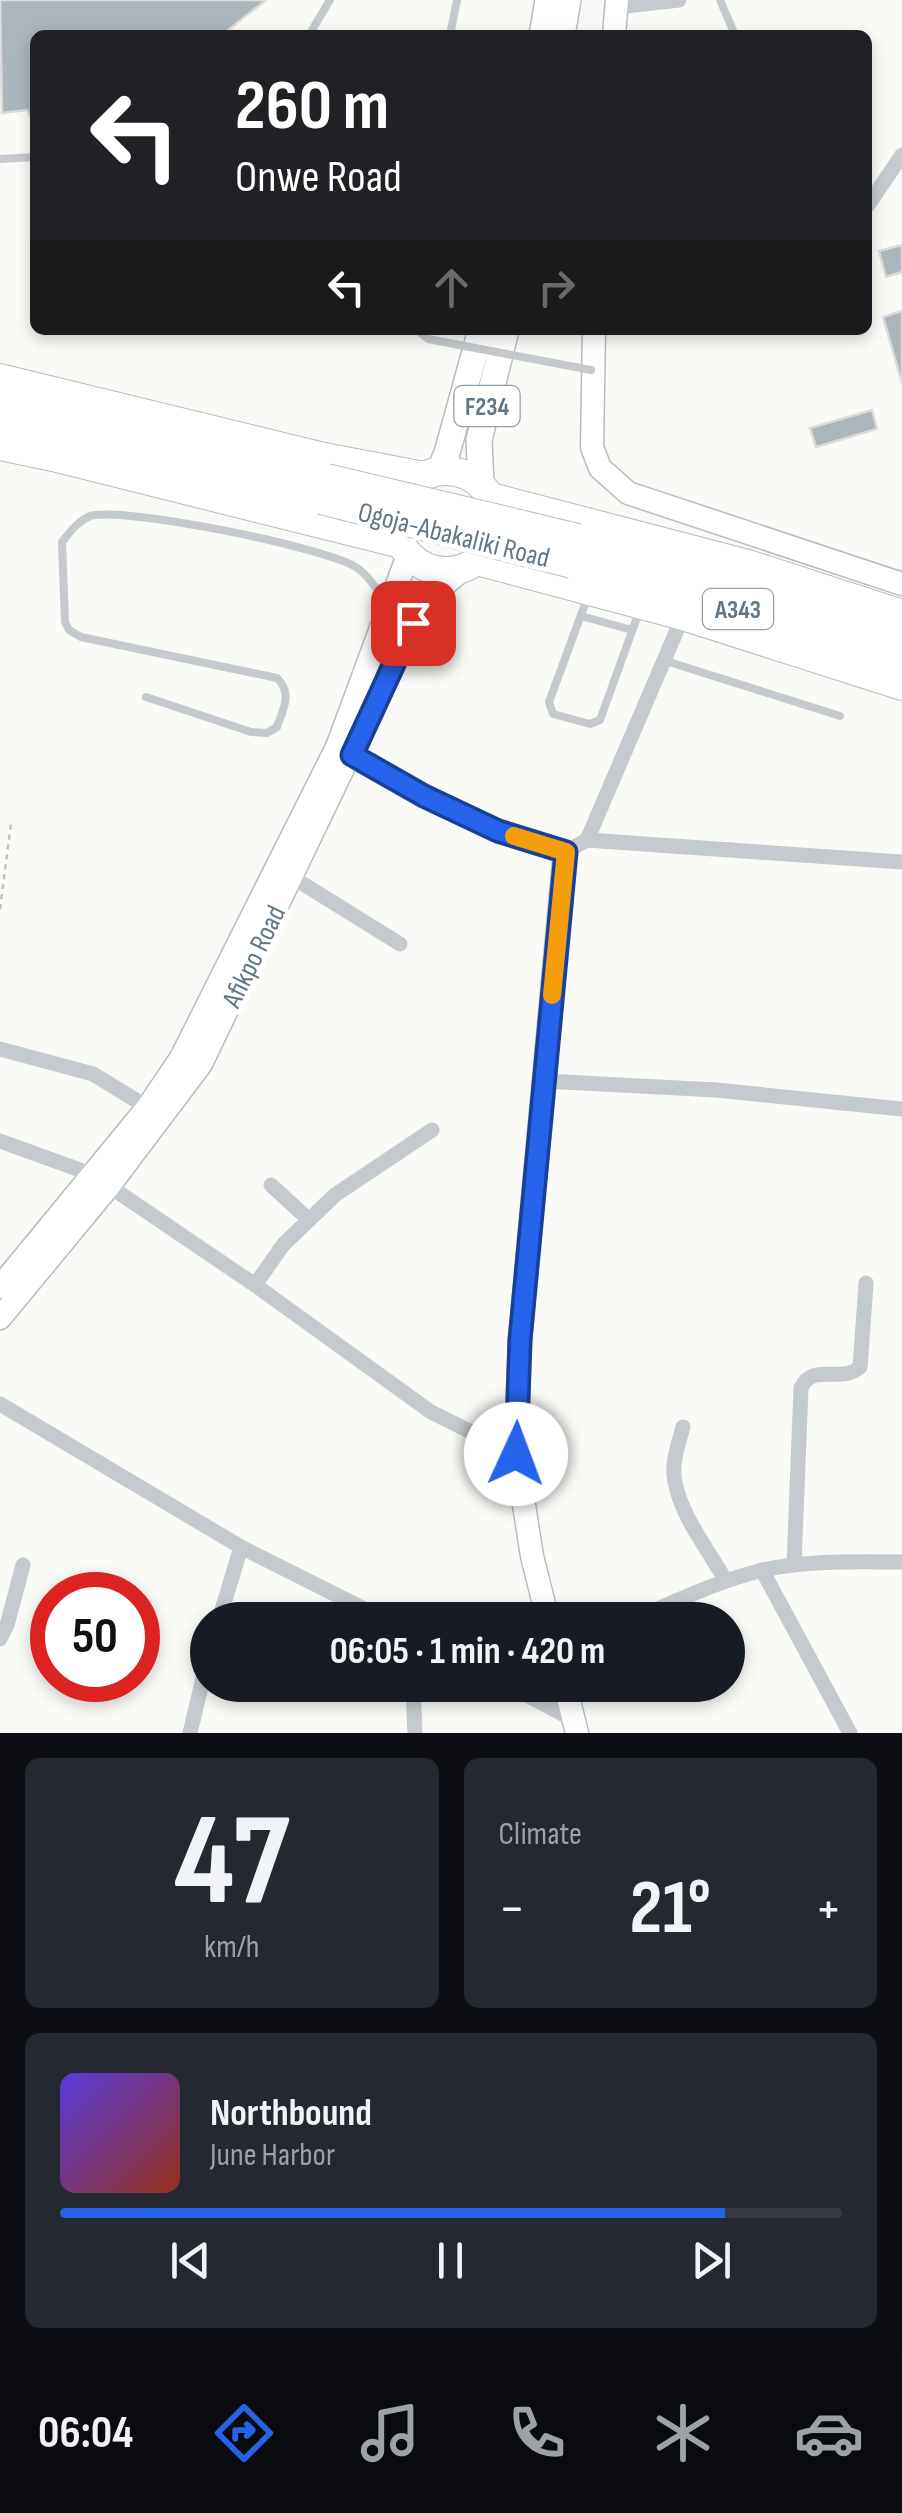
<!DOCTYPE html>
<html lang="en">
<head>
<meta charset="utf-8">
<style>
  body { margin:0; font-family:"Sofia Sans Condensed",sans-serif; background:#242831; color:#f1f3f6; height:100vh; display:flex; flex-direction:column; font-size:38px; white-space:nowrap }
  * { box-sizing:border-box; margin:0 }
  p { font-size:32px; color:#9ea1a6 }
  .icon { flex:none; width:55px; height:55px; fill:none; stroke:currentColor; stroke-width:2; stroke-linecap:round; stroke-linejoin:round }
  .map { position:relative; height:1733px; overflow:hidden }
  .sheet { display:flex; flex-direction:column; gap:25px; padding:25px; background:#0d0f14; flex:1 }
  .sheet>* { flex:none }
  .guide { position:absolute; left:30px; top:30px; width:842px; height:305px; border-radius:15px; box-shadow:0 5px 15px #0003; background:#202124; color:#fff; overflow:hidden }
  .speed { position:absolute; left:30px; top:1572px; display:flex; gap:20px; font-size:50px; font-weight:700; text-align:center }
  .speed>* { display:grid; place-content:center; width:130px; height:130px; border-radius:50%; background:#171b24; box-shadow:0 5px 15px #0003; line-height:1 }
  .speed .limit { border:15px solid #d22; background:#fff; color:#111 }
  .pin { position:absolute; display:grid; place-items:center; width:85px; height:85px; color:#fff; margin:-42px; border-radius:20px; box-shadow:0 5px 15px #0006 }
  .me { position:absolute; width:110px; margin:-55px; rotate:2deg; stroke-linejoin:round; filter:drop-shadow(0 0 8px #0008) }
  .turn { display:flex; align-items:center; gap:35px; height:210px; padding:0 40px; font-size:45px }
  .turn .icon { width:130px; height:130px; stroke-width:2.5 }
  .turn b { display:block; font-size:70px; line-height:85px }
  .lanes { display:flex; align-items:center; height:95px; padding:0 40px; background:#0003; justify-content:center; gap:50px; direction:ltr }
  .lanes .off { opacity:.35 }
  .big { font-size:75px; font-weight:700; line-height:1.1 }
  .sheet .widget { flex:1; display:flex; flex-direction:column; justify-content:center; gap:15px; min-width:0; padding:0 35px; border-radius:15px; background:#242831 }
  .sheet .dial { align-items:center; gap:0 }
  .dial b { font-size:130px; line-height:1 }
  .song { display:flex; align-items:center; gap:30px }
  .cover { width:120px; height:120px; border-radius:15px; background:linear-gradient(135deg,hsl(250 70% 55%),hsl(10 70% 35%)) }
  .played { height:10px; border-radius:5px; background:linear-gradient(90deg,#2563eb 85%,#363941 85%) }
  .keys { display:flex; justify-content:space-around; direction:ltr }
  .heat { display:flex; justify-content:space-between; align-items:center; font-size:55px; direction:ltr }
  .sheet .tiles { flex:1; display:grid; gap:25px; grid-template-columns:1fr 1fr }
  .widget:last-child { grid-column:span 2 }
  .trip { position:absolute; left:190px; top:1602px; width:555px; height:100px; border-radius:50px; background:#171b24; box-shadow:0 5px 15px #0003; font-weight:700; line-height:100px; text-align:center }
  .tab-bar { display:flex; height:160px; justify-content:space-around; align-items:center; background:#090b0e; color:#9ea1a6 }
  .tab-bar .icon { width:70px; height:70px }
  .tab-bar .selected { color:#2563eb }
  .tab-bar b { font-size:45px; color:#f1f3f6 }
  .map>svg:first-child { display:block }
  .building { fill:#abb5bc; stroke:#dcdbd9; stroke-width:2.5 }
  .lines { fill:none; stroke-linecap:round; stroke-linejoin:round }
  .secondary-casing { stroke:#b6bdc2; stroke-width:25 }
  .primary-casing { stroke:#b7bdc1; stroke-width:28 }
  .highway-casing { stroke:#b7bcbf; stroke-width:30 }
  .path { stroke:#bec2c4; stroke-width:2.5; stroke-dasharray:5 5; stroke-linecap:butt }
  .lane { stroke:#c4cacd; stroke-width:8 }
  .street { stroke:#c4cacd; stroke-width:15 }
  .secondary { stroke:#fff; stroke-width:22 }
  .primary { stroke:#fff; stroke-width:25 }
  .highway { stroke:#fff; stroke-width:28 }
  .highway-bridge-casing { stroke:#b7bcbf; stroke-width:30; stroke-linecap:butt }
  .lane-bridge { stroke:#c4cacd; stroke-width:8 }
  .highway-bridge { stroke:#fff; stroke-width:28 }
  .route-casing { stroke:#184099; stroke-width:25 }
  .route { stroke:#2563eb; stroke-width:18 }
  .slow { stroke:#f59e0b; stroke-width:18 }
  .labels { text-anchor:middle; stroke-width:10; stroke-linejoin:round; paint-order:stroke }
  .shield { fill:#fff; stroke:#91a0aa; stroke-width:2.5 }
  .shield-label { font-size:25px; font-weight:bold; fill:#627785 }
  .street-label { font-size:28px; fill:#627785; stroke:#fff }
</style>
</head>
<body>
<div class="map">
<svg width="902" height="1733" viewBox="0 0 902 1733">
  <rect width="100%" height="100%" fill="#fafaf7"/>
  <g class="building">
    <path d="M0,0H266L222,35H35V125L27,110L2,113Z"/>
    <path d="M902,245V272L886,277L879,251Z"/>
    <path d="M902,311V383L883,317Z"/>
    <path d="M872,410L877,429L816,447L810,428Z"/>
  </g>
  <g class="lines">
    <g class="secondary-casing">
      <g id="secondary">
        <path d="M614,35L617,0"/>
        <path d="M594,330L592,447L600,468L628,493L902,584"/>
        <path d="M337,747L424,796L498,831L565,852L520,1340L516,1454L532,1556L548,1620"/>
        <path d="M0,1287L148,1107L181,1058L337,747L408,555"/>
        <path d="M0,1318L109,1186L201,1064L413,623L437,591L463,569"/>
        <path d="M565,1685L577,1733"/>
      </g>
    </g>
    <g class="primary-casing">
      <g id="primary">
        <path d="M542,35L548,0"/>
        <path d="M562,35L568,0"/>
        <path d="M439,472L447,453L481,330"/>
        <path d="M481,484L479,440L506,330"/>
      </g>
    </g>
    <g class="highway-casing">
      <g id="highway">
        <path d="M0,378L324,457L424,476"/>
        <path d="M0,400L170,437L327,478"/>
        <path d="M0,424L321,500"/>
        <path d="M0,446L53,457L401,544"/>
        <circle cx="446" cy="521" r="50"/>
        <path d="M491,497L748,564L902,614"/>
        <path d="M578,538L690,567L902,637"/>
        <path d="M477,561L683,616L902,686"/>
        <path d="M572,564L681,591L902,662"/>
      </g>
    </g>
    <path class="path" d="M0,909L11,823"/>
    <g class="lane">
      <path d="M720,0L735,35"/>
      <path d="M309,35L330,0"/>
      <path d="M450,35L457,0"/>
      <path d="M0,159L35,157"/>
      <path d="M588,596L549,702L553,714L590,724L600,720L639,612"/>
      <path d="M581,616L632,630"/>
      <path d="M666,661L840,716"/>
      <path d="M146,697L251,732L267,733L277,727C283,709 293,694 277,678L81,637L69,630L65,622L62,542C70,532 78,521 90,516C123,506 322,547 354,566C367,573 376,589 385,600"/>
    </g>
    <g class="street">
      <path d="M617,7L679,0"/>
      <path d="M868,205L902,155"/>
      <path d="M587,840L902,862"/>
      <path d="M565,852L587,840L683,616"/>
      <path d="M292,877L400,944"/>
      <path d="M0,1049L93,1074L152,1110"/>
      <path d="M544,1081L716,1090L902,1109"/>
      <path d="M0,1141L94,1175"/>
      <path d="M271,1185L308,1219"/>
      <path d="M109,1186L255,1285L431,1412L516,1454"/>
      <path d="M255,1285L283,1245L335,1195L432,1130"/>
      <path d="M0,1404L241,1547L386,1620"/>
      <path d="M683,1427C678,1445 671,1464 675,1482C681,1516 709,1551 726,1581"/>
      <path d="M794,1565L801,1388C813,1362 841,1384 860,1367L866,1283"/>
      <path d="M762,1570L850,1733"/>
      <path d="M219,1620L241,1547"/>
      <path d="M632,1620C675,1602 717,1581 763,1570C807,1560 856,1562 902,1562"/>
      <path d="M0,1639L7,1625L23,1565"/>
      <path d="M413,1685L415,1733"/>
      <path d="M508,1685L574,1720"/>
      <path d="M190,1733L208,1657"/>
    </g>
    <use href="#secondary" class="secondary"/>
    <use href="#primary" class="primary"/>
    <use href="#highway" class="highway"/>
    <g class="highway-bridge-casing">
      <g id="highway-bridge">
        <path d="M327,478L578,538"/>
        <path d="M321,500L572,564"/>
      </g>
    </g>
    <path class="lane-bridge" d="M417,330L428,339L591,370"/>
    <use href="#highway-bridge" class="highway-bridge"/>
  </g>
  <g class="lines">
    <g class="route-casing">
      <path id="route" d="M413,623L352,755L424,796L498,831L566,852L520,1340L516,1454"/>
    </g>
    <use href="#route" class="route"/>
    <path class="slow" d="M514,836L566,852L552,995"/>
  </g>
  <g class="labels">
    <g class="shield">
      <rect x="454.5" y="386" width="65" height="40" rx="8"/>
      <rect x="703" y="589" width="70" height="40" rx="8"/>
    </g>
    <g class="shield-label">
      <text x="487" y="415">F234</text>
      <text x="738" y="618">A343</text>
    </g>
    <g class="street-label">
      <text transform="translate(454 534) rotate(14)" y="10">Ogoja-Abakaliki Road</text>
      <text transform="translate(253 956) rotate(-64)" y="10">Afikpo Road</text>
    </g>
  </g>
</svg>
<div class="speed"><div class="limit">50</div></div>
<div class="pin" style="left:413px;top:623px;background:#d93025"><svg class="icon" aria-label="arrive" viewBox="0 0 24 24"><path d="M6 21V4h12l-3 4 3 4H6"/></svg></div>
<svg class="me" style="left:516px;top:1454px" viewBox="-20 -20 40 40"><circle r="19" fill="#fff"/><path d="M0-13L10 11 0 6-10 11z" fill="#2563eb"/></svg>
<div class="trip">06:05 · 1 min · 420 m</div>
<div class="guide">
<div class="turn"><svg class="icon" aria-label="left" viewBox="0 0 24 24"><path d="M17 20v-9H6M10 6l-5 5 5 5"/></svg><div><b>260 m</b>Onwe Road</div></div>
<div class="lanes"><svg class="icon" aria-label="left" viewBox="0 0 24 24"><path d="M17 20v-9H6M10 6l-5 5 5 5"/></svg><svg class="icon off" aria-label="ahead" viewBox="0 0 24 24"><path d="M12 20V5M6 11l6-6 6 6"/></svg><svg class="icon off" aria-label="right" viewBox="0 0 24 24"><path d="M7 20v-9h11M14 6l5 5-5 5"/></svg></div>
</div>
</div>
<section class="sheet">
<div class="tiles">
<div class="widget dial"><b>47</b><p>km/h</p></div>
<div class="widget"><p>Climate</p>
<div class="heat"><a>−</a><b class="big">21°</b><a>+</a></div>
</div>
<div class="widget">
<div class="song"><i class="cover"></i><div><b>Northbound</b><p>June Harbor</p></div></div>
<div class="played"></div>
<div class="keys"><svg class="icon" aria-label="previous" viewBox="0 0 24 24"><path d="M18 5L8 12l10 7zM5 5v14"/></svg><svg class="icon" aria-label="pause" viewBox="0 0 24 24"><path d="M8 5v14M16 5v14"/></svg><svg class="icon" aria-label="next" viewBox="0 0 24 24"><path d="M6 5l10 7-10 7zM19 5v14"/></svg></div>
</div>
</div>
</section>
<nav class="tab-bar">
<b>06:04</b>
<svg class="icon selected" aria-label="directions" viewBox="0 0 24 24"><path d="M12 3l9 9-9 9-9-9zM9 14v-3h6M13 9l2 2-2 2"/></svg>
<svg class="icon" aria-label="music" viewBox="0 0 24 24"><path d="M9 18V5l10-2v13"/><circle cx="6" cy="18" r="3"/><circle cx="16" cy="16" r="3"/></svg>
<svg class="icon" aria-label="phone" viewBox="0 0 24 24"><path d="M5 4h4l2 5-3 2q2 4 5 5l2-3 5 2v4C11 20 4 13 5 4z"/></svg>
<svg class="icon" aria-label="climate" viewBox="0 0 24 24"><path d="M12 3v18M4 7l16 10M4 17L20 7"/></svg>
<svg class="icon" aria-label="car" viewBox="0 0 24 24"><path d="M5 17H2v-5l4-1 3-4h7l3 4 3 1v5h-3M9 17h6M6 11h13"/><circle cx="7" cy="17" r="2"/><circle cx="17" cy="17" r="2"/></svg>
</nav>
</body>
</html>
